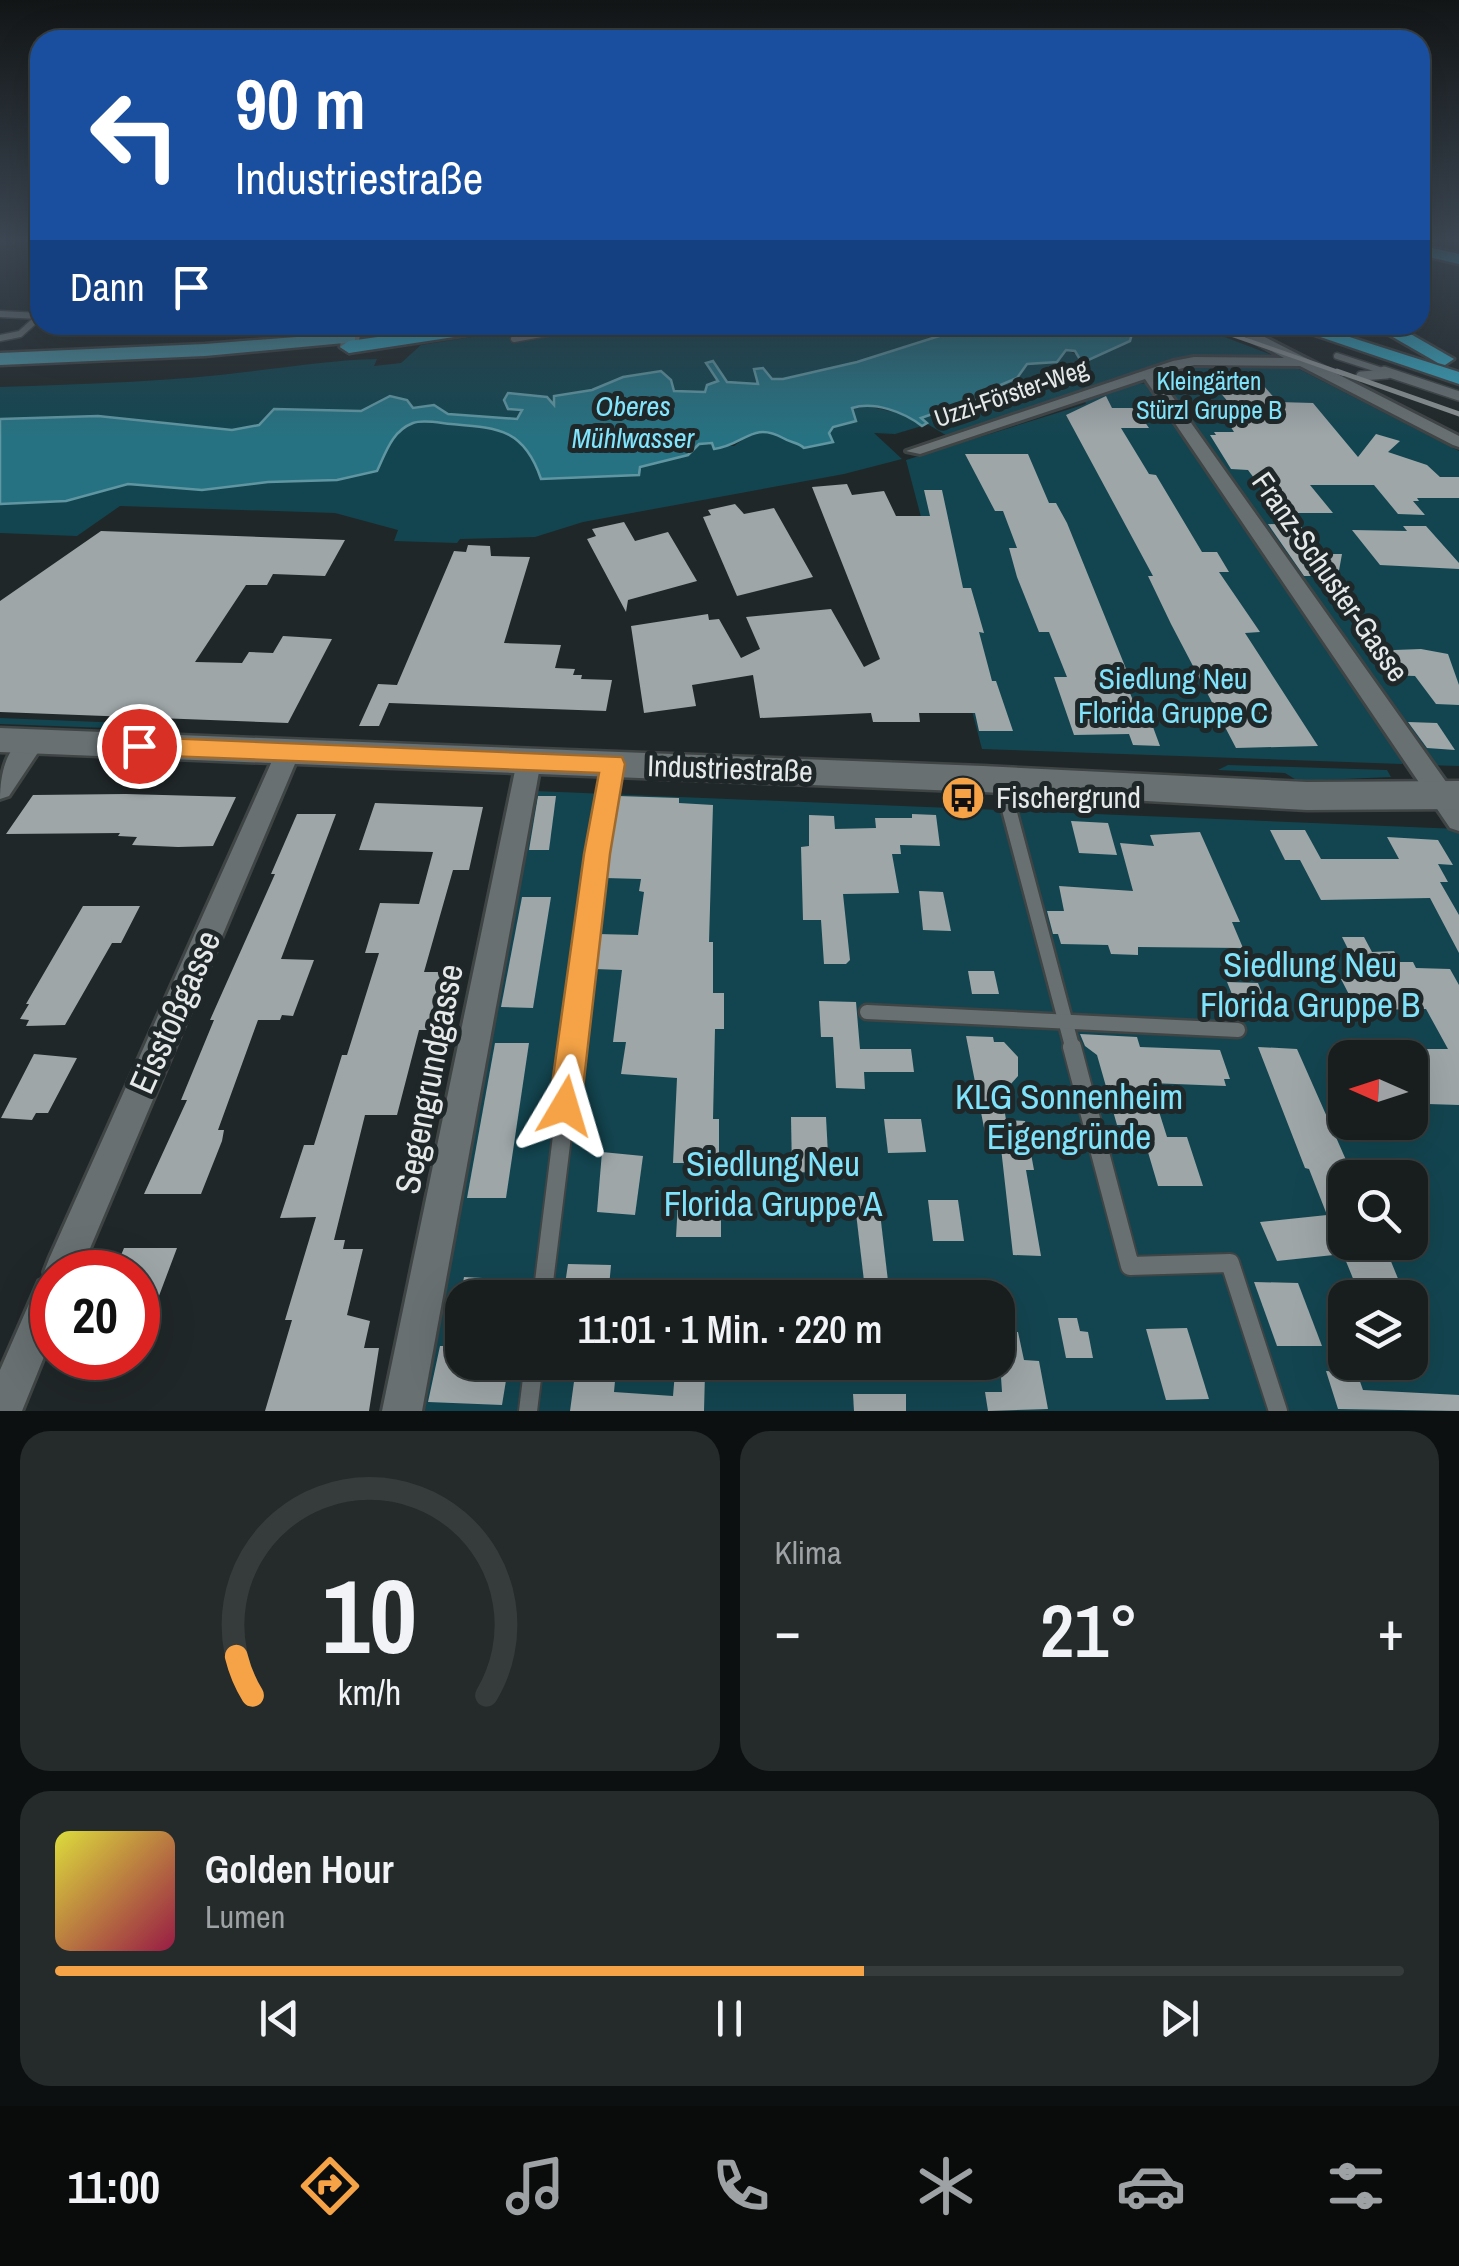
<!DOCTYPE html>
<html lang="de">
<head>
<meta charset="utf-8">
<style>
  body { margin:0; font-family:"Archivo Narrow",sans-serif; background:#252a2b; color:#f1f3f6; height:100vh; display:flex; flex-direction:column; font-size:38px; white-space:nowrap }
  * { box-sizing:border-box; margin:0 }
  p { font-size:32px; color:#9fa2a4 }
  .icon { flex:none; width:55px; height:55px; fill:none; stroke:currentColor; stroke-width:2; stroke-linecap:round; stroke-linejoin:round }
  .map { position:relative; height:1411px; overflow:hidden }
  .drawer { display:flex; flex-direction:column; gap:20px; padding:20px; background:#0d1010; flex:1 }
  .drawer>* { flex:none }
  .top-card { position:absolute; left:30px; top:30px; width:1400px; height:305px; border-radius:30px; box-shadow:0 10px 40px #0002,0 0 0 2px #363b3c; background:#1a4fa0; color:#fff; overflow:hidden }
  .needle { width:65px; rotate:273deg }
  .controls { position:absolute; left:1328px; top:1040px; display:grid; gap:20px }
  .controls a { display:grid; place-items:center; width:100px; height:100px; border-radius:20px; background:#181d1e; box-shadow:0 10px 40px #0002,0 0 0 2px #363b3c; font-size:50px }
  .speed { position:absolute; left:30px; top:1250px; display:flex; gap:20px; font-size:50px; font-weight:700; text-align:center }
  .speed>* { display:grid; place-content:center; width:130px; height:130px; border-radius:50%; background:#181d1e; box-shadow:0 10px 40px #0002,0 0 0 2px #363b3c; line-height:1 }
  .speed .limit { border:15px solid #d22; background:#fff; color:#111 }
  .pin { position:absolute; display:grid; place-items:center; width:85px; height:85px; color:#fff; margin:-42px; border:5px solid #fff; border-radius:50%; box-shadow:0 2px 10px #0007 }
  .me { position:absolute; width:110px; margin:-55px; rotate:7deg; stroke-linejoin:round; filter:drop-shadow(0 0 8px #0008) }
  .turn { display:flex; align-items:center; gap:35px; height:210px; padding:0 40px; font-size:45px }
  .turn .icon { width:130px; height:130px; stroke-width:2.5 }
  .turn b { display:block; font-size:70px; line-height:85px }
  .then { display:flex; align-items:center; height:95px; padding:0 40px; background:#0003; gap:20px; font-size:38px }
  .big { font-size:75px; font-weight:600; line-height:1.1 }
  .drawer .widget { flex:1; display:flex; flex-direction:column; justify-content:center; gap:15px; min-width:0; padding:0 35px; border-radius:30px; background:#252a2b }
  .drawer .dial { align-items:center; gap:0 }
  .dial svg { height:260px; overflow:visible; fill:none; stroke:#363b3c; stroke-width:7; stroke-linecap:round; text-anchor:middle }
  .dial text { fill:#f1f3f6; stroke:none }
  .song { display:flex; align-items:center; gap:30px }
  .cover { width:120px; height:120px; border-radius:15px; background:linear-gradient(135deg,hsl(60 70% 55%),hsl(340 70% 35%)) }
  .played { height:10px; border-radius:5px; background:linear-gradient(90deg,#f5a346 60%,#363b3c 60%) }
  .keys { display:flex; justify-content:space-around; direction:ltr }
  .heat { display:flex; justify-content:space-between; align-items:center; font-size:55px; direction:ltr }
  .drawer .tiles { flex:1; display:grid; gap:20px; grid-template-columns:1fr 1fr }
  .widget:last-child { grid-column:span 2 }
  .trip { position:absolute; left:445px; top:1280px; width:570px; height:100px; border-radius:30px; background:#181d1e; box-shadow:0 10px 40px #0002,0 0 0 2px #363b3c; font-weight:600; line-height:100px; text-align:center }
  .tabs { display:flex; height:160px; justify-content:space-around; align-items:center; background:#0a0c0c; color:#9fa2a4 }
  .tabs .icon { width:70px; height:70px }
  .tabs .active { color:#f5a346 }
  .tabs b { font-size:45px; color:#f1f3f6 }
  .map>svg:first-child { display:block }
  .green { fill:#134550; fill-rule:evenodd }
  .water { fill:#277282; stroke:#6096a1; stroke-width:2.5 }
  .building { fill:#9ea6a8 }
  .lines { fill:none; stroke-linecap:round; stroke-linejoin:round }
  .lane-far3-casing { stroke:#3f4445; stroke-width:9 }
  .lane-far2-casing { stroke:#3f4445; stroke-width:12 }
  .lane-far1-casing { stroke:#3f4445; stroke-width:19 }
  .lane-casing { stroke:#3f4445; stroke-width:22 }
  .street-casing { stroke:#3f4445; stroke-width:6 }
  .secondary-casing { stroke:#3f4445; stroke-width:5 }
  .primary-casing { stroke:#3f4445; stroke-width:5 }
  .highway-casing { stroke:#3f4445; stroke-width:5 }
  .lane-far3 { stroke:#687072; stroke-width:6 }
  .lane-far2 { stroke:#687072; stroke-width:9 }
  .lane-far1 { stroke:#687072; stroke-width:14 }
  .lane { stroke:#687072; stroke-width:18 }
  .street { fill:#687072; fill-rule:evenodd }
  .secondary { fill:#687072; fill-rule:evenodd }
  .primary { fill:#4b8f9f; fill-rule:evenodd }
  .highway { fill:#38a4bd; fill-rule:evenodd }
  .rail-far1 { stroke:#8e9495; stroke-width:4 }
  .rail { stroke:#8e9495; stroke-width:5 }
  .route { fill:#f5a346; stroke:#9f6a2e; stroke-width:2.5 }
  .labels { text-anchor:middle; stroke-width:10; stroke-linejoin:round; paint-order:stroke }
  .far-park-label { font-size:25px; fill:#7fe3fc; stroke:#202728 }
  .far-street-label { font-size:25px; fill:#e5e9ea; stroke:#202728 }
  .far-water-label { font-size:28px; font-style:italic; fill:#81e5fe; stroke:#202728 }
  .street-label { font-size:30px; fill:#e5e9ea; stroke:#202728 }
  .park-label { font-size:30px; fill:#7fe3fc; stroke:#202728 }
  .poi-label { font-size:30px; fill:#e5e9ea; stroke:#202728; text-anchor:start }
  .near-park-label { font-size:35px; fill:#7fe3fc; stroke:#202728 }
  .near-street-label { font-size:35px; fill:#e5e9ea; stroke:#202728 }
</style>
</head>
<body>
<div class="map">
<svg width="1459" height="1411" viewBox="0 0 1459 1411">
  <rect width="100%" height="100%" fill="#202728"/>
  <g class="green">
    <path d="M569,325H974L857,362L783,379H772L755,370L759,384L718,382L707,385L706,392L689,394L623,377L592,390L555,396V405L522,409L517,419L448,414L434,405L413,408L390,396L361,411L274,409L259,425L232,430L98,416L0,419V387C85,384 170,382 254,371C296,366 335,360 377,359L374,366L401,363L421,345L542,326L537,333Z"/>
    <path d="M1153,325H1193L1272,355L1190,358L949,437L919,419L997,391L996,387L1017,377L1027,364L1057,362L1066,350L1080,356L1133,330Z"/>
    <path d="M1191,363L1291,365L1459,451V766L1426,765L1170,398L1162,380L1167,371Z"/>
    <path d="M1131,383L1152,384L1405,756L1402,764L982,749L906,460L1086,404L1084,399Z"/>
    <path d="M862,405L908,415L922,426L895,434L874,433L902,459L844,474L583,522L535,537L460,539L457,543L394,541L398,530L335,513L120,506L77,536L0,533V504L66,501L128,484L202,490L268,482L337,480L376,471L395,435L415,421L489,427L515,435L534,460L639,474V467L688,455L699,444L734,446C760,426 779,429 805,448L833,442L829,433L833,427L856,420L851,407Z"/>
    <path d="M0,718L174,725L163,733L134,734V729L0,724Z"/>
    <path d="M1228,765L1387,770L1391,777L1298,781L1285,773L1218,770Z"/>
    <path d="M535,791L1459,829V1411H417ZM1345,1058H1410V1122H1345ZM1345,1178H1410V1242H1345ZM462,1298H998V1362H462ZM1345,1298H1410V1362H1345Z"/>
  </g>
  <path class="water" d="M974,325H1153L1133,330L1130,341L1082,363L1075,351L1066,350L1057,362L1027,364L1017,378L996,387L998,391L921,418L927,423L922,426C904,412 874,401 852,408L856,421L833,427L829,433L833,442L804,448C798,442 791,443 783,438C752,421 745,445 714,449L712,443L699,444L688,455L640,467L639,475L541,479C524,429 499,428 451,424C440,423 423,419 413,423C392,431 386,452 377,471L337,480L268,482L202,490L128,484L66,501L0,504V419L98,416L232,430L259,425L274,409L361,411L390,396L407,400L413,408L434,405L448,414L517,419L522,410L508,409L504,400L508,393L547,397L554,405V396L592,390L623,377L661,371L671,380L674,391L705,392L707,385L718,381L706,363L713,361L727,382L758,384L754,369L763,368L772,379H783L857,362Z"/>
  <g class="building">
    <path d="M1225,377H1256L1278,402L1313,403L1358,457L1376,434L1400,441L1388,452L1427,465L1440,477H1459V498H1417L1419,501H1413L1425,515L1398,514L1374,485H1310L1333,513H1280L1248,470L1231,469L1210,435H1216L1214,432H1234L1227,421H1236L1233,416L1241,417L1218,390H1235Z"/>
    <path d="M1106,396L1112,408H1135L1149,428H1121L1149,474L1156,475L1202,552H1217L1229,572H1219L1260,632L1245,633L1318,746L1236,748L1171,624L1148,576H1153L1066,415Z"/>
    <path d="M965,454H1028L1049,503H1056L1067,523L1133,686H1127L1144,727H1153L1160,746L1133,745L1129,734L1074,735L1054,677H1067L1049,632H1039L1017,577L1009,548H1017L1003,511H995Z"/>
    <path d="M847,484L852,495L884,491L896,516H930L924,490H942L963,588H971L984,633L979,632L992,681H996L1013,731H979L975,713H919L920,722H873L871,713L760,718L753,675L692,685L696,706L644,713L631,626L708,614L709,620L719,619L741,658L760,649L746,617L831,609L864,667L880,659L812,487Z"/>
    <path d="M735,504L744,514L774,508L813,577L737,596L703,517L711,515L708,510Z"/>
    <path d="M624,522L635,541L668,532L697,581L628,600L626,612L587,539L596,536L592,529Z"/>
    <path d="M1268,524L1300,525L1321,554H1342L1338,576H1304Z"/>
    <path d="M1403,526H1426L1459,563V569L1380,565L1352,530L1407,531Z"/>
    <path d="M101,531L345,540L325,576L273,574L267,585H246L195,662L242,663L249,652L273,653L283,636L332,639L288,723L0,712V601Z"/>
    <path d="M468,545L490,546L491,556L530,557L504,643L561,645L555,668L575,669L573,675H582L581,679L612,680L606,711L389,703L379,726H359L378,684L397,685L454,551L466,552Z"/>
    <path d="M1421,649L1448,654L1459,685V705L1436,704L1415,676L1384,675L1368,651Z"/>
    <path d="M1408,722L1437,723L1455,750L1427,748Z"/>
    <path d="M33,795L126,794L236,797L213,846L178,847L132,845L137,837L118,836L120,833L6,834Z"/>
    <path d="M538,796H556L549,850H529Z"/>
    <path d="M618,796L679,798V803L713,805L709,942H713V993H724V1029H715L713,1119H719V1163H673L677,1078L621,1074L626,1042H613L622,970L594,969L598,934L638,935L644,892L639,891L641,879L605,878Z"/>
    <path d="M375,803L483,807L469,870H453L424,972H442L428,1030H419L397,1115H365L334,1240H345L343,1249H363L347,1315L370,1321L364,1348H379L369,1411H265L292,1320H285L316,1217L280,1218L304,1145H314L342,1055H347L379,953H365L380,903L419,904L433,852L359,850Z"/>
    <path d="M297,814H336L281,959L314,960L293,1016L282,1015L280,1020H258L218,1130H224L222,1141L201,1194H144L187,1100H181L214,1020H210L275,874H271Z"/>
    <path d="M912,814L936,815L940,846L900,845L901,854H892L899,893L843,894L850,960L846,964H824L821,920H803L801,847L809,846V815L834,816L835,829L876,828L875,818H912Z"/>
    <path d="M1071,821L1108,823L1117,855L1079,853Z"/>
    <path d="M1270,830H1305L1321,859H1399L1387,837L1438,840L1453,865L1438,864L1448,882H1440L1459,915V953L1430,898L1321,900L1300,860H1285Z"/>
    <path d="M1200,832L1240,922H1232L1243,948L1138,947V955L1111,954L1108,945L1061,944L1058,934H1053L1047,911H1064L1059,886L1133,891L1120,843L1154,846L1150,835Z"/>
    <path d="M919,891L943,892L951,931L923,930Z"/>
    <path d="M522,897H551L533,1008L501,1007Z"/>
    <path d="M83,906H140L121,943H112L65,1025L26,1026L29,1020L20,1019L29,1004H26Z"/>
    <path d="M1342,937H1364L1372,952L1394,951L1400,962H1413L1416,968L1450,969L1459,985V1105L1428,1104L1410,1066L1430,1065L1423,1049H1448L1426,1009L1357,1010L1341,979H1363Z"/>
    <path d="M968,971H994L999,994H972Z"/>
    <path d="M1227,982L1258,983L1267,1005L1236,1004Z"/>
    <path d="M819,1001L856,1002L860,1049H911L914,1072H864L865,1089L836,1088L833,1037H821Z"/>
    <path d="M1080,1034L1137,1037L1140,1047L1220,1050L1230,1079H1224L1226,1086L1150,1083L1167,1137H1187L1203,1186H1158L1140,1125H1117L1097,1055L1085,1046Z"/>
    <path d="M966,1036L993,1037L994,1042H1004L1018,1057V1076L1002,1094L1006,1120L1025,1121L1034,1170H1026L1041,1256L1013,1255L1001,1148H988Z"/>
    <path d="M495,1043H529L506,1198H467Z"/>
    <path d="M1258,1047L1297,1049L1350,1169H1345V1242H1383L1406,1298H1361L1343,1254L1277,1261L1260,1222L1327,1215L1309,1169L1305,1168Z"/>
    <path d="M34,1054L77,1058L48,1113H36L32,1120L1,1118Z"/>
    <path d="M791,1117H826L829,1173L792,1172Z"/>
    <path d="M884,1119H921L926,1152L888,1153Z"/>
    <path d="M602,1152L643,1156L635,1215L597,1212Z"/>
    <path d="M854,1196H878L890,1298H866Z"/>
    <path d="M928,1200H958L964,1241H933Z"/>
    <path d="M678,1202H710V1213H721V1237H676Z"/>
    <path d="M124,1248H177L139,1349L138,1272H114Z"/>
    <path d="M568,1264L611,1265L608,1298H563Z"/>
    <path d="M464,1277L522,1280L519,1298H460Z"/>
    <path d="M1254,1282L1298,1283L1322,1346H1277Z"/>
    <path d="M1058,1318H1077L1080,1331L1088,1332L1093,1358H1066Z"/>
    <path d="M1187,1328L1209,1399L1166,1400L1146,1329Z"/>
    <path d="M998,1332H1018L1024,1360L1039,1361L1048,1409L988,1411L985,1392H1002Z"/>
    <path d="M440,1346H462V1362H509L502,1405L428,1402Z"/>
    <path d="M576,1367L616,1370L614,1392L673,1396L675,1372L705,1373L704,1411H570Z"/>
    <path d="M1326,1371L1357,1373L1363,1390L1459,1395V1411L1338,1409Z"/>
    <path d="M853,1394H906V1411H854Z"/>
  </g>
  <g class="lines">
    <g class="lane-far3-casing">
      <g id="lane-far3">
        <path d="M0,314L40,316L20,334L0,338"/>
        <path d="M514,339L590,325"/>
        <path d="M1337,356L1392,374"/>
      </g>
    </g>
    <g class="lane-far2-casing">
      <g id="lane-far2">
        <path d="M1384,371L1459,396"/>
        <path d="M1361,376L1387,374"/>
      </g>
    </g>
    <g class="lane-far1-casing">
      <g id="lane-far1">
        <path d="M1002,783L1073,1050"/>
        <path d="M867,1012L1238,1030"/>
        <path d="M573,1050L597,854L613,764"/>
      </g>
    </g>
    <g class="lane-casing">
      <g id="lane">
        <path d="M1072,1047L1130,1266L1230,1263L1278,1411"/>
        <path d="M542,1298L573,1047"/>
        <path d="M528,1411L534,1362"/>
      </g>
    </g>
    <g class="street-casing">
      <g id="street">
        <path d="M1224,325H1241L1459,436V447L1453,445L1300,366L1194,365L1157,375L1459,800V831L1450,828L1145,379L920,454L906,451L1173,361L1194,357L1284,358Z"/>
        <path d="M33,733L41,735L45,742L9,796L0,799C0,775 6,742 33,733Z"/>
        <path d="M288,743L296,745L300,752L80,1272H52V1337L22,1411H0V1370L39,1281L46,1278L44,1272L49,1259L276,752L280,745Z"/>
        <path d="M529,751L537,754L541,761L422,1411H382L517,761L521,754Z"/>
      </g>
    </g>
    <g class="secondary-casing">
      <g id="secondary">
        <path d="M352,325H372L360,336L356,351L349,353L340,347L342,334Z"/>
        <path d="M0,728L983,766L1307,782L1459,781V809L1307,810L983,792L0,752Z"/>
      </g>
    </g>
    <g class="primary-casing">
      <path id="primary" d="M349,333L355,334V342L205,356L0,365V353L205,344Z"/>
    </g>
    <g class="highway-casing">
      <g id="highway">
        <path d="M1420,245L1459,254V264L1420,255Z"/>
        <path d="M463,325H509L500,330L349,353L340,347L349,341Z"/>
        <path d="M1285,325H1312L1459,372V384Z"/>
        <path d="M1372,325H1395L1454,359L1445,365L1438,363Z"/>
      </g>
    </g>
    <use href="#lane-far3" class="lane-far3"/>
    <use href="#lane-far2" class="lane-far2"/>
    <use href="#lane-far1" class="lane-far1"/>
    <use href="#lane" class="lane"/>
    <use href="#street" class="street"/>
    <use href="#secondary" class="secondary"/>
    <use href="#primary" class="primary"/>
    <use href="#highway" class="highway"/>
    <path class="rail-far1" d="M1204,325L1344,374"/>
    <path class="rail" d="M1337,371L1459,414"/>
  </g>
  <linearGradient id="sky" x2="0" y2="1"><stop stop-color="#121516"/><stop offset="0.55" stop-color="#3c4753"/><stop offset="1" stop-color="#3c4753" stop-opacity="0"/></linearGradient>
  <rect width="1459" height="436" fill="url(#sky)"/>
  <path class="route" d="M139,737L622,757L625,764L610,854L581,1106L576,1117L565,1122L554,1117L549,1106L584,854L599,773L139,755L131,753L127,746L131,739Z"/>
  <defs>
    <g id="bus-disc" transform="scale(2.25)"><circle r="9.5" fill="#f5a346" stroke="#202728"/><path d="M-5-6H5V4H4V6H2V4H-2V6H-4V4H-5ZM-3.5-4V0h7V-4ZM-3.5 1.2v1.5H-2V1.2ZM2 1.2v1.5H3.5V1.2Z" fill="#111"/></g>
  </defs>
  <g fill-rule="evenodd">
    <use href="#bus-disc" x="963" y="798"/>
  </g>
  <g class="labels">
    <g class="far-park-label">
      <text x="1209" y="390">Kleingärten<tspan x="1209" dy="29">Stürzl Gruppe B</tspan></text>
    </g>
    <g class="far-street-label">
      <text transform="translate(1011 393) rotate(-19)" y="9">Uzzi-Förster-Weg</text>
    </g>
    <g class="far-water-label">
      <text x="633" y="416">Oberes<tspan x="633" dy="32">Mühlwasser</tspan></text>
    </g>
    <g class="street-label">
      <text transform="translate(1330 577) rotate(55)" y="10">Franz-Schuster-Gasse</text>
      <text transform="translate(730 769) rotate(2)" y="10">Industriestraße</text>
    </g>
    <g class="park-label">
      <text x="1173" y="689">Siedlung Neu<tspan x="1173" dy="34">Florida Gruppe C</tspan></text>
    </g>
    <g class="poi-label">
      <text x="996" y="808">Fischergrund</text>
    </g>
    <g class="near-park-label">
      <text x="1310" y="977">Siedlung Neu<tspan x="1310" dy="40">Florida Gruppe B</tspan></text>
      <text x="1069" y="1109">KLG Sonnenheim<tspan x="1069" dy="40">Eigengründe</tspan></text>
      <text x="773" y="1176">Siedlung Neu<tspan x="773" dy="40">Florida Gruppe A</tspan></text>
    </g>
    <g class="near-street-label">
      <text transform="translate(175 1012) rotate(-66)" y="12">Eisstoßgasse</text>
      <text transform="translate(429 1079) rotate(-79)" y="12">Segengrundgasse</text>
    </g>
  </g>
</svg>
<div class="controls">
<a><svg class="needle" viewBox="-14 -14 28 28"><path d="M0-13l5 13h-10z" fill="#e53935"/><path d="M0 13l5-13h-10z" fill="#9fa2a4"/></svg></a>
<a><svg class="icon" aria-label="search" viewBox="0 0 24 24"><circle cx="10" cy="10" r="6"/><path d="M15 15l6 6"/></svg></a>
<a><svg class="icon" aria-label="layers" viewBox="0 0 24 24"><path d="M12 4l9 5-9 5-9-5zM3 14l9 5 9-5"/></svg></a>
</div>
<div class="speed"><div class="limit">20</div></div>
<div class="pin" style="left:139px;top:746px;background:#d93025"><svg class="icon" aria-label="arrive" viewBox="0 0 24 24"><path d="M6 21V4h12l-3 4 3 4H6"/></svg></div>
<svg class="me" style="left:565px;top:1106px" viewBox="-20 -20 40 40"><path d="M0-17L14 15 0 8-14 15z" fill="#f5a346" stroke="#fff" stroke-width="4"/></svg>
<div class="trip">11:01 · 1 Min. · 220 m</div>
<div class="top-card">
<div class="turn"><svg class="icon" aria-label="left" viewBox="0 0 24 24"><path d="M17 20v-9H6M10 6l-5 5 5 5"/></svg><div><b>90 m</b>Industriestraße</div></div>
<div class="then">Dann<svg class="icon" aria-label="arrive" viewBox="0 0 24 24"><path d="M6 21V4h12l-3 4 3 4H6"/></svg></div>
</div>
</div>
<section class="drawer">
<div class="tiles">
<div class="widget dial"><svg viewBox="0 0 100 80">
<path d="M14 69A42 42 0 1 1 86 69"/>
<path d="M14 69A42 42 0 0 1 9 57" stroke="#f5a346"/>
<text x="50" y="56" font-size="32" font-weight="700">10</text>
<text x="50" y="72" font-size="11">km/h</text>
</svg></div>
<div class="widget"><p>Klima</p>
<div class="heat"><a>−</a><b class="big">21°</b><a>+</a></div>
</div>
<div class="widget">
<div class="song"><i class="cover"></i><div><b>Golden Hour</b><p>Lumen</p></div></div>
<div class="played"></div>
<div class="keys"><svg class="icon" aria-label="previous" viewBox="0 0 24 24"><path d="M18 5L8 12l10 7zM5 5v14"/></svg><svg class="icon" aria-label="pause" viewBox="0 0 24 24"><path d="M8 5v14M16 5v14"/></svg><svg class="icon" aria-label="next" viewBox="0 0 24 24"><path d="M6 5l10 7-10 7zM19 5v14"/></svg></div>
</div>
</div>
</section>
<nav class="tabs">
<b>11:00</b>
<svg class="icon active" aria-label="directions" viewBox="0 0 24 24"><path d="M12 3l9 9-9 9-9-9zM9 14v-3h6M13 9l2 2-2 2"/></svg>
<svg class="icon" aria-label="music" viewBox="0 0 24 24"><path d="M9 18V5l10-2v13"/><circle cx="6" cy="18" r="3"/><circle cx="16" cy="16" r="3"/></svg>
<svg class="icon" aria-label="phone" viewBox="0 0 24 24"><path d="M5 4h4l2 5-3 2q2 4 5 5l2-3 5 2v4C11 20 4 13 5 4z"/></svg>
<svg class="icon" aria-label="climate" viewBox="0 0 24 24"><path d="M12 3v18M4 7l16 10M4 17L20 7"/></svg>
<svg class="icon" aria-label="car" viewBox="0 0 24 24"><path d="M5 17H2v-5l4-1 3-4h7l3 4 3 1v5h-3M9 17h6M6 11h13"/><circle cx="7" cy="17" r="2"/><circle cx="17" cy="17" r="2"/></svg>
<svg class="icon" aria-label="filters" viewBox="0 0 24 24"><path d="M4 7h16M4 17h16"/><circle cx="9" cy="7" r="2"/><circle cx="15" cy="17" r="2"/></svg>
</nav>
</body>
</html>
